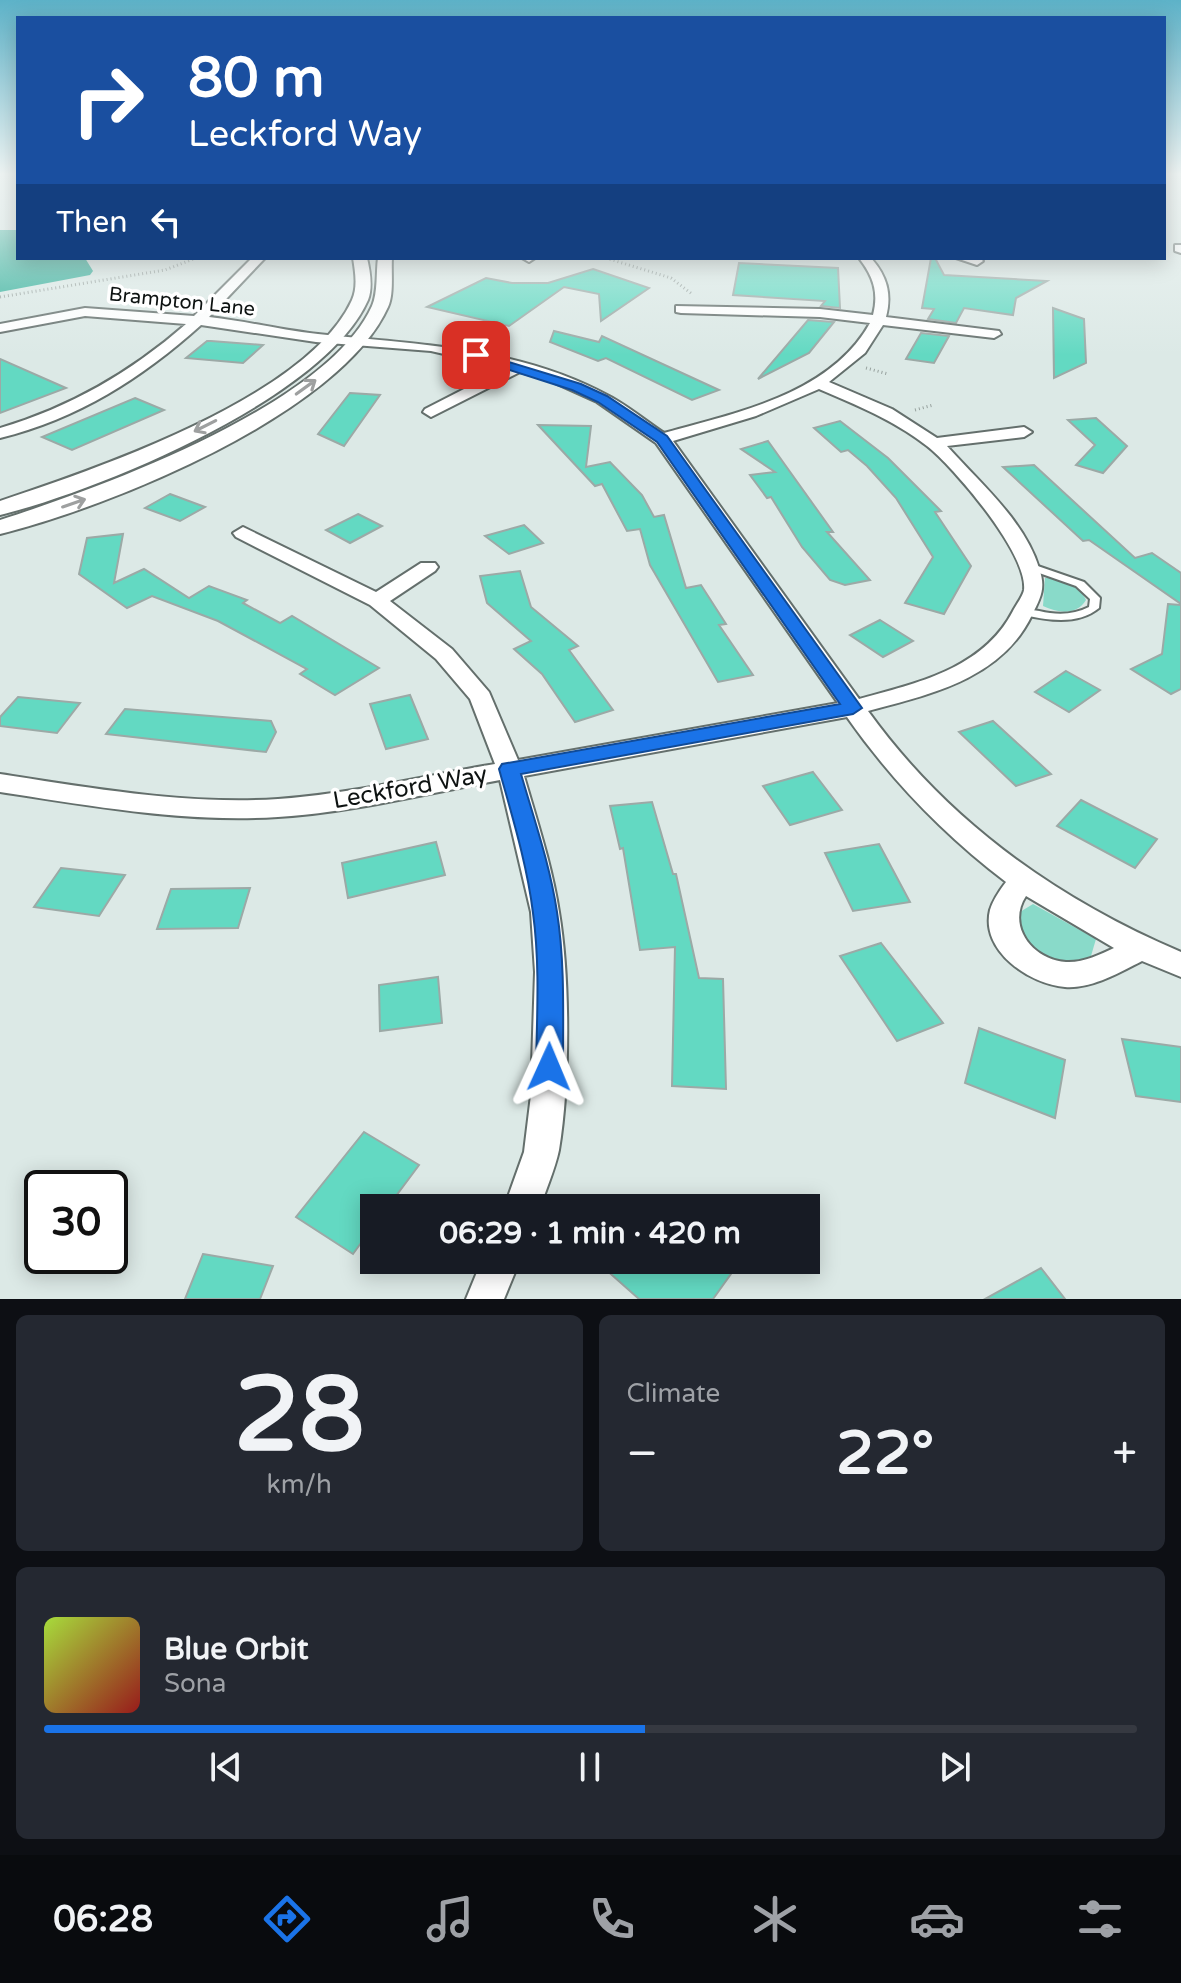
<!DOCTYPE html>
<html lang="en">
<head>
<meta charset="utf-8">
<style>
  body { margin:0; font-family:"Varela Round",sans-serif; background:#242831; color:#f1f3f6; height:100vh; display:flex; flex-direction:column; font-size:30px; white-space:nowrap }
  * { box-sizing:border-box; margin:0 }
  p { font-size:26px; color:#9ea1a6 }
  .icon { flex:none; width:44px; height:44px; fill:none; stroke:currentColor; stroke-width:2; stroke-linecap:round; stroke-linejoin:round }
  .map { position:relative; height:1299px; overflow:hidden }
  .drawer { display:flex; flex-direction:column; gap:16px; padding:16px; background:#0d0f14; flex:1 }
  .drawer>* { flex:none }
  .guide { position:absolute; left:16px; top:16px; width:1150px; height:244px; border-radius:0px; box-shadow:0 4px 20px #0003; background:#1a4fa0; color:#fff; overflow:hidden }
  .speed { position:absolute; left:24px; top:1170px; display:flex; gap:16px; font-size:40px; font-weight:700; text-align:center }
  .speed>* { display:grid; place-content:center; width:104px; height:104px; border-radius:50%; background:#171b24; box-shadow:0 4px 20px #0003; line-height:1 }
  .speed .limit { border:4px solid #111; border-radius:12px; background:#fff; color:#111 }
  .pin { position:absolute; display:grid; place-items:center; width:68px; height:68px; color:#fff; margin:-34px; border-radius:16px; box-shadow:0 4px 12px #0006 }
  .me { position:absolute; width:88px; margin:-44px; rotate:1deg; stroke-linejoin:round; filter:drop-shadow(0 0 6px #0008) }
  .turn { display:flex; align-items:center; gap:28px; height:168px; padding:0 40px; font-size:36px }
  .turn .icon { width:104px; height:104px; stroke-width:2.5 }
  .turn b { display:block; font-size:56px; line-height:68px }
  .then { display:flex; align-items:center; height:76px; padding:0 40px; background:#0003; gap:16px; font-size:30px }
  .big { font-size:60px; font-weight:800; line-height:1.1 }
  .drawer .card { flex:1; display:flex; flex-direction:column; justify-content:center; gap:12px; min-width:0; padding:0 28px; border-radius:12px; background:#242831 }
  .drawer .dial { align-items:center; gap:0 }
  .dial b { font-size:104px; line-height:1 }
  .song { display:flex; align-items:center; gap:24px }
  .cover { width:96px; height:96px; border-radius:12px; background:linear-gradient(135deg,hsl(80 70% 55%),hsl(0 70% 35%)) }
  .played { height:8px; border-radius:4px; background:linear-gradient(90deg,#1a73e8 55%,#363941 55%) }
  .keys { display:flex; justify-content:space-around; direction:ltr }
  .heat { display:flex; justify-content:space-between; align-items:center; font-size:44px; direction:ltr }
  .drawer .tiles { flex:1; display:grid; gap:16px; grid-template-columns:1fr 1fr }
  .card:last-child { grid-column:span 2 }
  .trip { position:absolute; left:360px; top:1194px; width:460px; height:80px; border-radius:0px; background:#171b24; box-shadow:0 4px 20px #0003; font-weight:800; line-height:80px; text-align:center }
  .tab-bar { display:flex; height:128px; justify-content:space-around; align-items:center; background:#090b0e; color:#9ea1a6 }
  .tab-bar .icon { width:56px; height:56px }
  .tab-bar .selected { color:#1a73e8 }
  .tab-bar b { font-size:36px; color:#f1f3f6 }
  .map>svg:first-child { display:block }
  .green { fill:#89dac9 }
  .water { fill:#2eae98 }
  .building { fill:#63d9c2; stroke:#9ca9a6; stroke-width:2 }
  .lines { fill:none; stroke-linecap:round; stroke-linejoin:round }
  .service-casing { stroke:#646f6c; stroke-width:4 }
  .minor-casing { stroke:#646f6c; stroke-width:4 }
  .tertiary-casing { stroke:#646f6c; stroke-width:4 }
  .path { stroke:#97a19e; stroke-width:3; stroke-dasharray:1 3; stroke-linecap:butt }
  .service { fill:#fff; fill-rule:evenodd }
  .minor { fill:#fff; fill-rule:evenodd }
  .tertiary { fill:#fff; fill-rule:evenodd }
  .oneway { stroke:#9ea0a0 }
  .route { fill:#1a73e8; stroke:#114b97; stroke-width:2 }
  .labels { text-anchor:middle; stroke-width:7; stroke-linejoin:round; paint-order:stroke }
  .far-street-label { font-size:20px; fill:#0d1211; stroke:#fff }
  .street-label { font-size:24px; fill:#0d1211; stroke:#fff }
</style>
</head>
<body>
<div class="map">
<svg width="1181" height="1299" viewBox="0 0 1181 1299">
  <rect width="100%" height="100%" fill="#dce9e6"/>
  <g class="green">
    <path d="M1045,578C1063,578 1078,584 1086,600C1076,616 1058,613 1043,606Z"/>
    <path d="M1033,904L1096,939L1091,956C1073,964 1044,966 1029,949C1023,943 1019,932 1015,925L1020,912Z"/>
  </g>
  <path class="water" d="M0,230H18V258H85L93,271L90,275L0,292Z"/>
  <g class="building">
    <path d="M931,258H935L944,275L1047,281L1016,298L1013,315L964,308L956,323L928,319L934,309L922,308Z"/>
    <path d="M739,263L838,268L840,308L821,306L825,301L733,295Z"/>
    <path d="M593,269L649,288L601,321L599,294L564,287L509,326L427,307L486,278L512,283H548Z"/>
    <path d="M1053,308L1084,319L1086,363L1054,378Z"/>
    <path d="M808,320L834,322L809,353L758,379Z"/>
    <path d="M554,331L599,342L602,336L719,390L692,400L606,358L598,361L550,342Z"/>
    <path d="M921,333L949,336L934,363L906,359Z"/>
    <path d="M207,341H211L263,345L243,363L186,358Z"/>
    <path d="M0,359L66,388L0,413Z"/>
    <path d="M350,393L380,395L344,446L318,434Z"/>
    <path d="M135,398L164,410L72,450L42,437Z"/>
    <path d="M1096,418L1127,446L1103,473L1076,465L1095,445L1068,420Z"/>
    <path d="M840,421L888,458L941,511L935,512L971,566L944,614L905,603L933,557L896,498L867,466L848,450L841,452L814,428Z"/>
    <path d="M538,425L591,426L586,467L610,462L642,495L654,517L664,515L686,588L701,585L726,624L719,625L753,675L718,682L650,565L640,529L627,531L602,484L595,486Z"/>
    <path d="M768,441L833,532H827L870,580L845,585L830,580L802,547L771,497L767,498L750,475L775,472L741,449Z"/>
    <path d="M1034,465L1135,558L1152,553L1181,573V604L1089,540L1083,541L1003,467Z"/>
    <path d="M170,494L205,507L180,521L145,508Z"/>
    <path d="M358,514L382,526L350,543L326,530Z"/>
    <path d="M524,525L543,543L509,554L485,536Z"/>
    <path d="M123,534L114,583L144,569L189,598L209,586L247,600L243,603L280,623L292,616L379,668L335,695L300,674L307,669L218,621L152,596L127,608L79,574L87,538Z"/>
    <path d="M520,571L531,607L578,646L569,650L613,710L575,722L542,674L514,649L531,641L487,603L480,576Z"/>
    <path d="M1168,604L1181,605V689L1171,694L1131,669L1162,654Z"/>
    <path d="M880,620L899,632L913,641L883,657L850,635Z"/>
    <path d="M1066,671L1100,690L1069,712L1035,692Z"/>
    <path d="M410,695L428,739L386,749L370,704Z"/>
    <path d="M18,697L80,703L57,733L0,726V717Z"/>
    <path d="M125,709L271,721L276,732L266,752L106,734Z"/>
    <path d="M993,721L1051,774L1016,786L959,732Z"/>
    <path d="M813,772L842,810L790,825L763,786Z"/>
    <path d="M1081,800L1157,839L1135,868L1057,826Z"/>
    <path d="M652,802L673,874H676L699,978L723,979L726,1089L672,1086L675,947L640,950L623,848L620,849L610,806Z"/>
    <path d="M436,842L445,875L348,898L342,863Z"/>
    <path d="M879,844L910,902L853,911L825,853Z"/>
    <path d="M61,868L125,875L99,916L34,907Z"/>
    <path d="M250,888L238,928L157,929L171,889Z"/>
    <path d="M881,943L943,1023L897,1041L840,956Z"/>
    <path d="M438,977L442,1023L380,1031L379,985Z"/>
    <path d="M979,1028L1065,1060L1055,1118L965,1083Z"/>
    <path d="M1122,1039L1181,1047V1102L1136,1096Z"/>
    <path d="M364,1132L419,1165L387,1208H374V1225L353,1254L296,1217Z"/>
    <path d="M203,1254L273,1266L260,1299H185Z"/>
    <path d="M595,1260H741L713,1299H639Z"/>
    <path d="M1041,1268L1065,1299H985Z"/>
  </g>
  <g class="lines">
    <g class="service-casing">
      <path id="service" d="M1029,563L1084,582L1100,598L1099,608C1077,626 1046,620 1020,614L1019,612C1028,607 1040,612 1050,613C1064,615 1077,613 1089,607L1090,599L1076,586L1025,568L1024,566Z"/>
    </g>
    <g class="minor-casing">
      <g id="minor">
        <path d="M1175,245H1181V253L1175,251Z"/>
        <path d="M252,258H265L209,317C246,321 281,330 318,334C418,345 517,346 609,396C628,406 646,421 664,433C736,413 831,394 870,323L820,317L681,313L676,312V306L820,309L873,315C879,292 873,276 859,258H871C887,276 892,294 886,317L999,331L1001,334L994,338L883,325L865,353L829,382L892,409L937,438L1024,427L1032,432L1024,437L947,446C980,483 1024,520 1039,568C1046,588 1041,597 1032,615C1001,679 931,694 868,711C948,822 1057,899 1181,952V977L1142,961C1119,973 1091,989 1065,987C1030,984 980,951 990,910C993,900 1000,890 1006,882C943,834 892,781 847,717L524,776C537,821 552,866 559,912C570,978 570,1084 559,1150C555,1169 546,1189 540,1208H504L524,1152L531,1095L535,972L531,912L500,780C430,793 348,813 278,817C184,823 92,806 0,792V774C92,788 185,805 278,799C350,794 424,776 495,764L470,699L436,659L370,605L236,537L233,533L243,527L376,592L421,563H435L438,567L435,571L390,601L452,649L489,692L518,760L838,703L656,443L597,402L546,379L520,372L431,417L423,412L425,409L505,368L431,351L316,342L201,325C142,378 78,419 0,438V428C71,407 131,372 186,324L85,316L0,332V324L85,308L194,316ZM819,389C856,405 894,420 927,446C954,467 1028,554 1024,590C1023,596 1016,605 1013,611C983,669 917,683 859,699L673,441L756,416ZM1026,896L1114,948C1099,955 1083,963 1066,962C1033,960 1006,926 1026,896Z"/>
        <path d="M522,258H535L529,262Z"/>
        <path d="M956,258H980L983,261L977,265Z"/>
        <path d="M482,1260H520L504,1299H466Z"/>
      </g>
    </g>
    <g class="tertiary-casing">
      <g id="tertiary">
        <path d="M353,258H367C370,271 373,287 368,300C325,398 100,490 0,515V501C97,469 308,397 352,300C358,287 355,271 353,258Z"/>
        <path d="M378,258H392C391,272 394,294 388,307C340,414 109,507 0,534V520C100,488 327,406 372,306C378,293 376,272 378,258Z"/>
      </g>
    </g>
    <g class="path">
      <path d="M606,258L671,278L692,294"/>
      <path d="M0,297L165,270L196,258"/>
      <path d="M866,368L888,374"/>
      <path d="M915,410L933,405"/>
    </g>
    <use href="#service" class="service"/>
    <use href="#minor" class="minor"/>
    <use href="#tertiary" class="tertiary"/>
  </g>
  <defs><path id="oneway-shaft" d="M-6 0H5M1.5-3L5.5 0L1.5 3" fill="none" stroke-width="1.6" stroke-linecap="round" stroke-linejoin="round" transform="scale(2)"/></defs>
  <g class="oneway">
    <use href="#oneway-shaft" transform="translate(306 387) rotate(-36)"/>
    <use href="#oneway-shaft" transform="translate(205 426) rotate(153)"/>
    <use href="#oneway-shaft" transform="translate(74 503) rotate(-19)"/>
  </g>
  <linearGradient id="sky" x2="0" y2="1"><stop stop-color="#5db2c8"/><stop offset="0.49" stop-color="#eff5f4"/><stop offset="1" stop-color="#eff5f4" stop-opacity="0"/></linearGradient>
  <rect width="1181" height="355" fill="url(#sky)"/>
  <path class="route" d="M476,352L581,384L607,396L667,436L862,708L853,714L521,774C534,819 550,865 557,912C565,963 563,1015 563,1067L559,1075L549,1079L540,1075L536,1067C537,1015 540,964 533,913C527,864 512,816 499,769L502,764L840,704L657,442L598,402L572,390L472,358V353Z"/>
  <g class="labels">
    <g class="far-street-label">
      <text transform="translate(182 301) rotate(6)" y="7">Brampton Lane</text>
    </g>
    <g class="street-label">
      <text transform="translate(410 787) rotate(-10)" y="8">Leckford Way</text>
    </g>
  </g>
</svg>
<div class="speed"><div class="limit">30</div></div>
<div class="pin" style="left:476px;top:355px;background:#d93025"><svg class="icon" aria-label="arrive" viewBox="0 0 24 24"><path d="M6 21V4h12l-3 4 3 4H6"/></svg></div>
<svg class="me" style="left:549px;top:1067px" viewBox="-20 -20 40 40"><path d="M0-17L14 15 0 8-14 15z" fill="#1a73e8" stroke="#fff" stroke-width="4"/></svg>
<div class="trip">06:29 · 1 min · 420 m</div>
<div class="guide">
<div class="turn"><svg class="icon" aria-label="right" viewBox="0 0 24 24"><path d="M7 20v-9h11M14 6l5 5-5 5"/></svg><div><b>80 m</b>Leckford Way</div></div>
<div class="then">Then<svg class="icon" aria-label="left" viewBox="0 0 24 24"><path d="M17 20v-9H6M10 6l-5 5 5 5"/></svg></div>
</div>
</div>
<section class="drawer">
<div class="tiles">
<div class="card dial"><b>28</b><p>km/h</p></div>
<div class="card"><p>Climate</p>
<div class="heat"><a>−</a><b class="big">22°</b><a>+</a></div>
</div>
<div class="card">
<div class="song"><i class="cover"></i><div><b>Blue Orbit</b><p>Sona</p></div></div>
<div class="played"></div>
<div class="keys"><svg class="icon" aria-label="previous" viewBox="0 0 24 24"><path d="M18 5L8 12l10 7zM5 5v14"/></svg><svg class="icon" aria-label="pause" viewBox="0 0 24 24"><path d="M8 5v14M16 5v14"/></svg><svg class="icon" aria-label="next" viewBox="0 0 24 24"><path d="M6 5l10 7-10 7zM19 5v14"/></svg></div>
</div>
</div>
</section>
<nav class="tab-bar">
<b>06:28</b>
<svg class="icon selected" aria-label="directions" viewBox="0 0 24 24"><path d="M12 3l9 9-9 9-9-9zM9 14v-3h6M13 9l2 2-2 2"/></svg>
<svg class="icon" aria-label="music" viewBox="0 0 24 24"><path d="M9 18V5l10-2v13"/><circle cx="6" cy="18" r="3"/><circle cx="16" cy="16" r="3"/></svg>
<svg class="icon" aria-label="phone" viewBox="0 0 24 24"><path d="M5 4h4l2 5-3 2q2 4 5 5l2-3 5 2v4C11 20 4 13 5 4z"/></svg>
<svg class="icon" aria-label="climate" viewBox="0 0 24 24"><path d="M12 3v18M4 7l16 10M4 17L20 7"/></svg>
<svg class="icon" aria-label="car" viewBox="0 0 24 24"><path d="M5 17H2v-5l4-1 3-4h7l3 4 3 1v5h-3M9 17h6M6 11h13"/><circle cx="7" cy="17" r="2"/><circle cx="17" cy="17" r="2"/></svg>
<svg class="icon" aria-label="filters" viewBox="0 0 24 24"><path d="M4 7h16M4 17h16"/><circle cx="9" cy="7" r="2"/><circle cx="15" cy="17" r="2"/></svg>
</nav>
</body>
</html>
